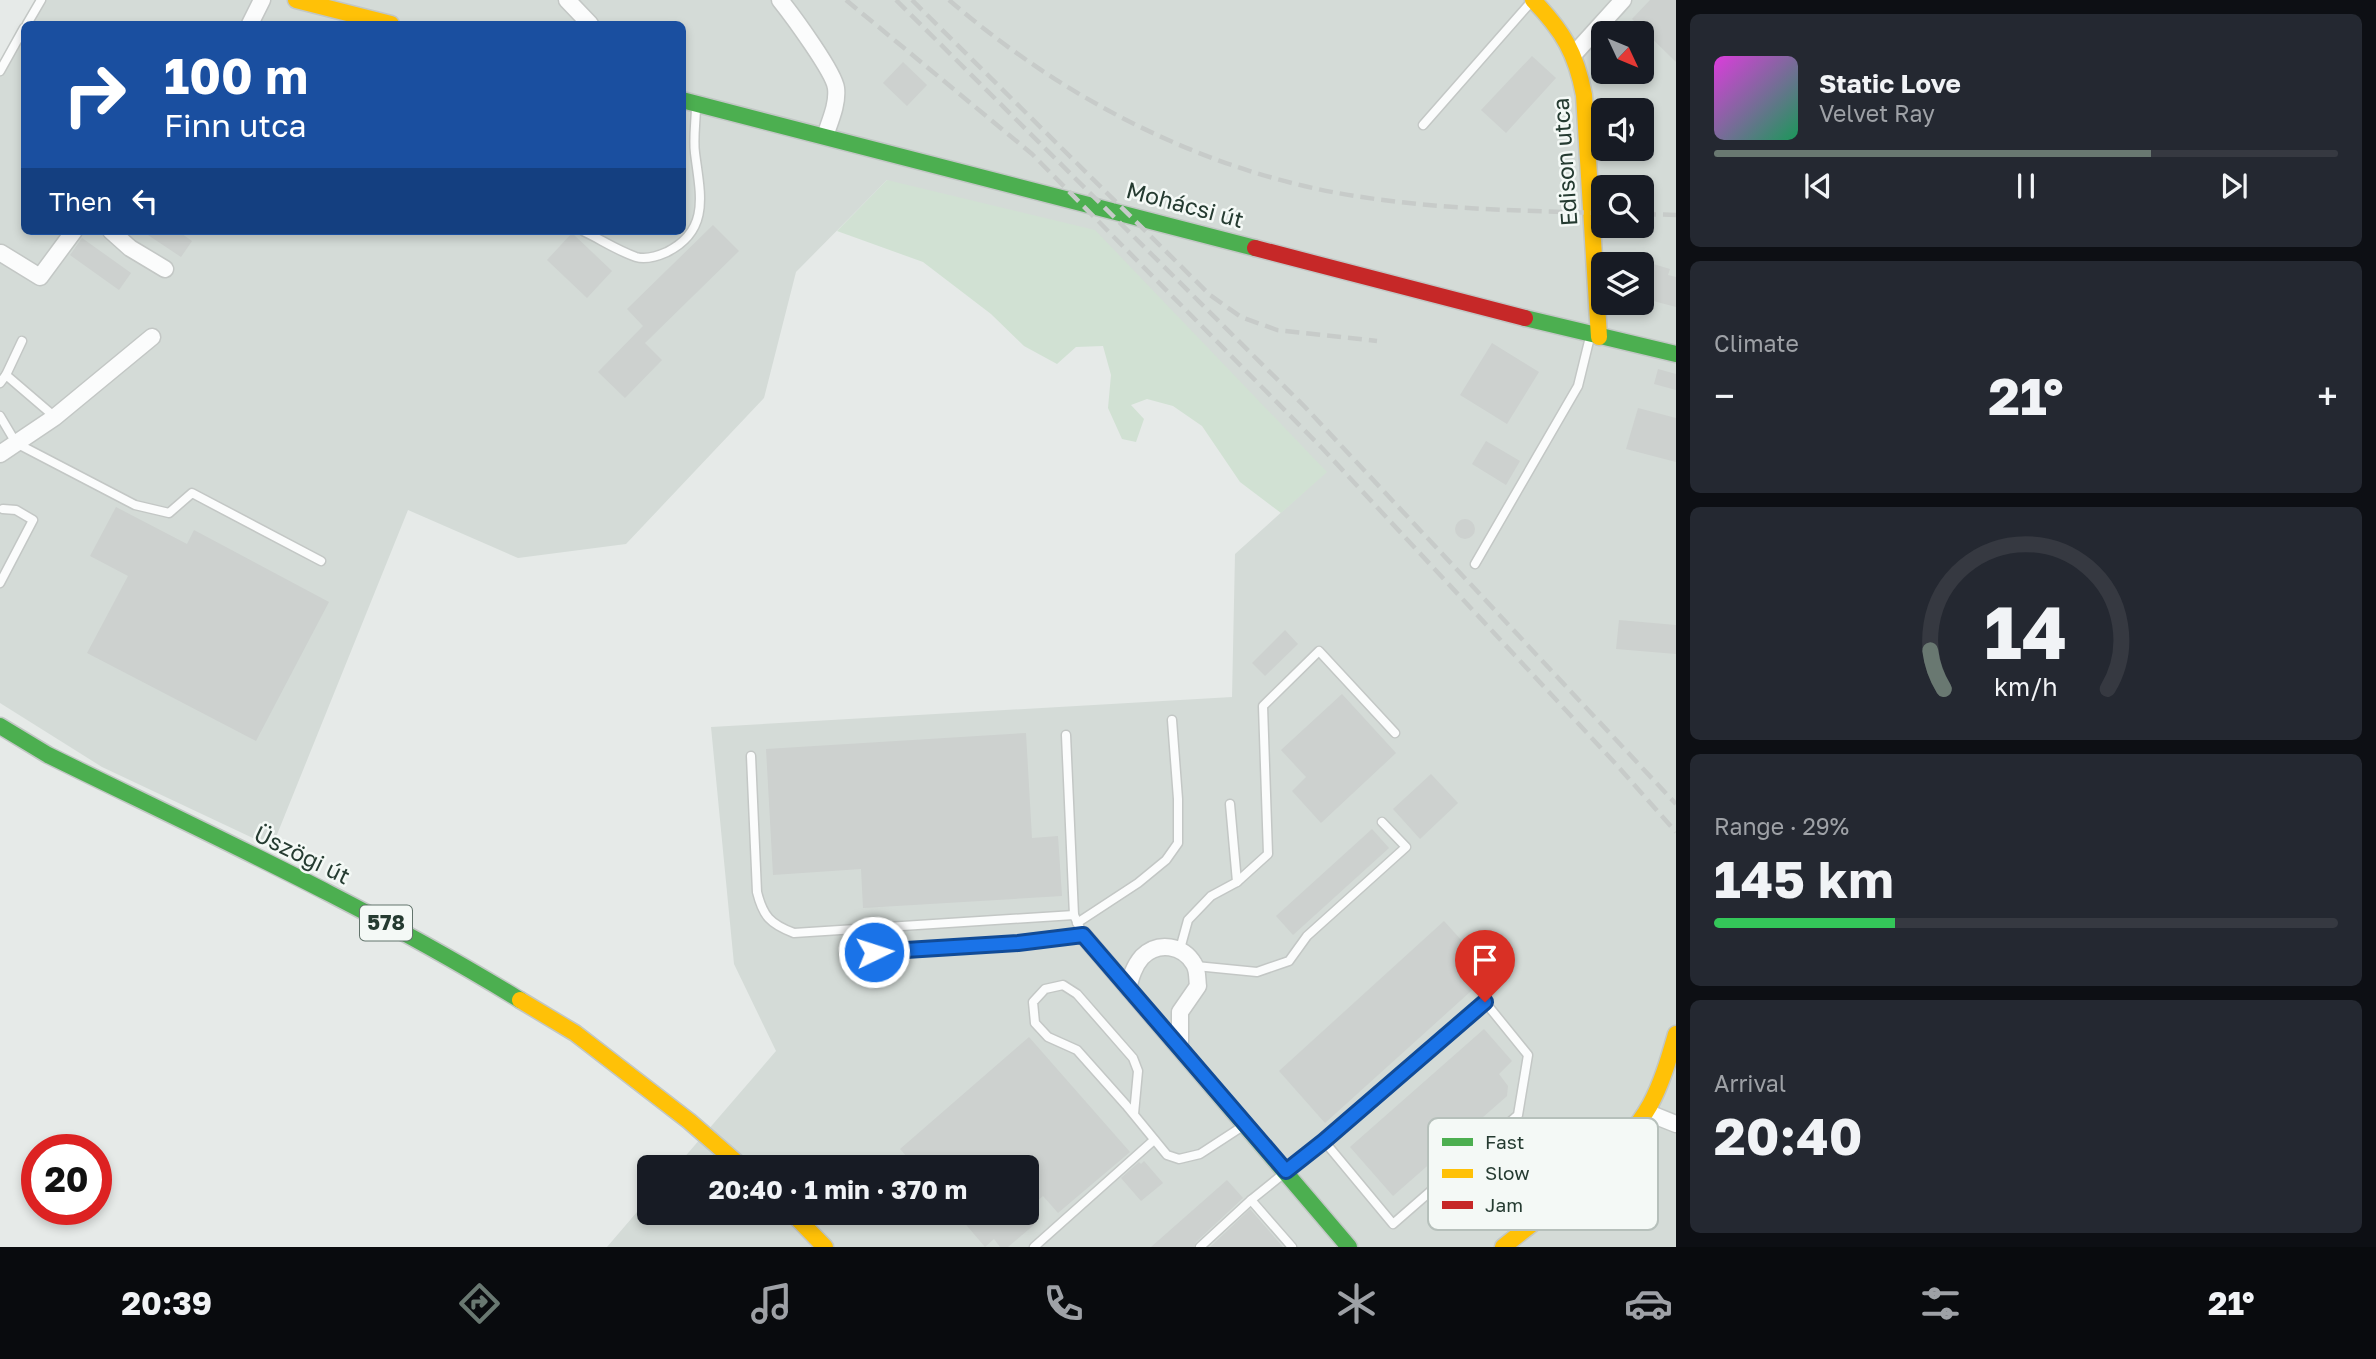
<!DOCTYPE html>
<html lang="en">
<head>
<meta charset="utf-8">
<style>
  body { margin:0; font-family:"Golos Text",sans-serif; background:#242831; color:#f1f3f6; height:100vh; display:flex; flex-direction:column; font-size:26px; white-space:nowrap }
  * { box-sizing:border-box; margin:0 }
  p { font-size:23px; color:#9ea1a6 }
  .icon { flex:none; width:38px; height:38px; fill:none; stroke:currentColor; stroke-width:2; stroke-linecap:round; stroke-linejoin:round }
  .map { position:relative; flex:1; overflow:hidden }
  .panel { display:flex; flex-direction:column; gap:14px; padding:14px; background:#0d0f14; width:700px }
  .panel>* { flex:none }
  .hud { position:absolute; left:21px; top:21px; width:665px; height:214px; border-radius:10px; box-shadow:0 4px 10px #0003; background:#1a4fa0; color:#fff; overflow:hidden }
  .needle { width:46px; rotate:134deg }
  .fabs { position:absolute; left:1591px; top:21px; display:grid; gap:14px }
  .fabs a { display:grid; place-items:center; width:63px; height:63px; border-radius:10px; background:#171b24; box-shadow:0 4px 10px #0003; font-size:35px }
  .speed { position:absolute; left:21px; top:1134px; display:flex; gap:14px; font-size:35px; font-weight:700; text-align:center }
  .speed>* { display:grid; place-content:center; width:91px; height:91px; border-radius:50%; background:#171b24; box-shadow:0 4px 10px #0003; line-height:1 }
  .speed .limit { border:10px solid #d22; background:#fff; color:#111 }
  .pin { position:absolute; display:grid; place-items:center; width:60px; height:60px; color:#fff; margin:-72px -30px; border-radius:50% 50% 50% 0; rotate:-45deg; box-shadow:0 0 7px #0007 }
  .pin .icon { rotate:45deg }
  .me { position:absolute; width:77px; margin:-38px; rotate:86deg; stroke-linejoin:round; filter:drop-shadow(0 0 5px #0008) }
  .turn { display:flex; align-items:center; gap:24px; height:147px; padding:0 28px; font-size:32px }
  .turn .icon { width:91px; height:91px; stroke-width:2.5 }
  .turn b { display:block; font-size:49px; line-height:60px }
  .then { display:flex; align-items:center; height:66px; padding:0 28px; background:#0003; gap:14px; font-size:26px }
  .big { font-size:52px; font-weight:700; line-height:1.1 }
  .panel .tile { flex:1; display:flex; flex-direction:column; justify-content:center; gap:10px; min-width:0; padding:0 24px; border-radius:10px; background:#242831 }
  .panel .dial { align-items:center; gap:0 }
  .dial svg { height:182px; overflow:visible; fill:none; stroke:#363941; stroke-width:7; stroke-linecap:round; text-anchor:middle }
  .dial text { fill:#f1f3f6; stroke:none }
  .song { display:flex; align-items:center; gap:21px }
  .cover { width:84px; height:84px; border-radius:10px; background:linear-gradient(135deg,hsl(300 70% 55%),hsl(150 70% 35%)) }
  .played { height:7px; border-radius:4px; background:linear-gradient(90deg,#697871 70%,#363941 70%) }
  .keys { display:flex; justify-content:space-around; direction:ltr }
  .heat { display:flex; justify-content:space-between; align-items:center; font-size:38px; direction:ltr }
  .charge { height:10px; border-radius:5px; background:linear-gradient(90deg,#34c759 29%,#363941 0) }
  .trip { position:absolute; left:637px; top:1155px; width:402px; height:70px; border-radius:10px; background:#171b24; box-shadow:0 4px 10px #0003; font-weight:700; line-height:70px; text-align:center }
  .dock { display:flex; height:112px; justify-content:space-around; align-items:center; background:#090b0e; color:#9ea1a6 }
  .dock .icon { width:49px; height:49px }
  .dock .selected { color:#697871 }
  .dock b { font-size:32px; color:#f1f3f6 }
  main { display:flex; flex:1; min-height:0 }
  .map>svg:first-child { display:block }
  .built { fill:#d4dbd7; fill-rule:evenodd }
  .green { fill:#d1e1d3 }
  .building { fill:#cdd1cf }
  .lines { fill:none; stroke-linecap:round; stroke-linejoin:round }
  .lane-casing { stroke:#c3c7c5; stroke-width:11 }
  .street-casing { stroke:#c3c7c5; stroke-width:19 }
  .fast-casing { stroke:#c2c7c5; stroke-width:19 }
  .slow-casing { stroke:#c2c7c5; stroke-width:19 }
  .jam-casing { stroke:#c2c7c5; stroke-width:19 }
  .lane { stroke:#fbfcfc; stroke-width:8 }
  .street { stroke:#fbfcfc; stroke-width:16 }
  .fast { stroke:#4caf50; stroke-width:16 }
  .slow { stroke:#ffc107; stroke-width:16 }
  .jam { stroke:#c62828; stroke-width:16 }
  .rail { stroke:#c7cbc9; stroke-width:4.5; stroke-dasharray:14 7; stroke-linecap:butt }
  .route-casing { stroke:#114b97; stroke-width:18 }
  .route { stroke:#1a73e8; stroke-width:12 }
  .labels { text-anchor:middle; stroke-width:5; stroke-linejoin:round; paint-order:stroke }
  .shield { fill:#f4f9f6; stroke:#63746c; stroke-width:2 }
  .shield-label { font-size:21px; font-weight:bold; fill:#253b31 }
  .street-label { font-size:23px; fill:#253b31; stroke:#f4f9f6 }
  .key { fill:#f4f9f6; stroke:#b6c0bb; stroke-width:2 }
  .key-label { font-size:19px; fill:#253b31 }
</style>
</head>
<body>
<main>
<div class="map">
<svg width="1676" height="1247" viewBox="0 0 1676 1247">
  <rect width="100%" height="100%" fill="#e6eae8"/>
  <path class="built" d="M41,0H1676V1247H607L649,1198V1213H1027V1167H676L776,1051L734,964L711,727L1232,697L1235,554L1326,472L887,180L796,272L764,398L626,544L518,558L408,510L272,847L102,767L0,703V71L24,28V231H682V24H27ZM1603,33H1642V72H1603ZM1603,110H1642V149H1603ZM1603,187H1642V226H1603ZM1603,264H1642V303H1603Z"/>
  <path class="green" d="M887,180L1095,230L1327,472L1281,513L1240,482L1202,426L1173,406L1147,399L1131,405L1144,419L1136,442L1122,439L1108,408L1111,375L1103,346L1076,347L1057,364L1024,346L991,314L923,262L837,231Z"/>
  <g class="building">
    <path d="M1650,0H1676V62L1632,19Z"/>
    <path d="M1532,56L1556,78L1506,133L1481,110Z"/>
    <path d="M903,62L927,85L907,106L883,83Z"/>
    <path d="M713,225L739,251L645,343L662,360L625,398L598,372L643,326L627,309Z"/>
    <path d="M142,231H178L192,241L181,257Z"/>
    <path d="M572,233L612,271L587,298L547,260Z"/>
    <path d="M82,238L131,273L119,290L70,255Z"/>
    <path d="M1650,263L1670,269L1668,275L1676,277V307L1642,298Z"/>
    <path d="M1492,343L1539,372L1507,424L1460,395Z"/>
    <path d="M1658,369L1676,374V390L1654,384Z"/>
    <path d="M1638,408L1676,418V462L1626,449Z"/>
    <path d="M1486,441L1520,461L1506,485L1472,464Z"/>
    <path d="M116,507L187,544L194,530L329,602L256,741L87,653L128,576L90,556Z"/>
    <circle cx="1465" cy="529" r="10"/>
    <path d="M1619,620L1676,625V654L1616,649Z"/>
    <path d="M1285,630L1298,644L1265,676L1252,663Z"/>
    <path d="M1342,694L1396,753L1321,823L1292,791L1306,777L1281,750Z"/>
    <path d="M1026,733L1032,838L1058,836L1062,896L863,908L861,869L773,875L766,749Z"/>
    <path d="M1431,774L1458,803L1420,839L1393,809Z"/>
    <path d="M1372,829L1389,848L1293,935L1276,916Z"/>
    <path d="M1444,921L1491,973L1325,1123L1279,1071Z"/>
    <path d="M1484,1029L1512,1061L1499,1074L1508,1086L1507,1096L1393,1196L1350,1147Z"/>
    <path d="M1029,1037L1130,1152L1058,1213L1043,1196L1027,1210V1167H916L900,1149Z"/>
    <path d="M1144,1161L1163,1183L1141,1201L1121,1178L1139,1162L1141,1164Z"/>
    <path d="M1227,1180L1243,1198L1196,1242L1194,1247H1151Z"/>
    <path d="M1250,1209L1283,1247H1210Z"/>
    <path d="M956,1213H1025L1035,1224L1008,1247H1000L994,1239L985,1247Z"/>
  </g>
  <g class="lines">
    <g class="lane-casing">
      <g id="lane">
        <path d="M27,24L41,0"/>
        <path d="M0,71L24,28"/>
        <path d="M1423,125L1531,2"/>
        <path d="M583,231C600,239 618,251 636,257C646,260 658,256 667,252C711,230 700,193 695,153C693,138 696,121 696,105"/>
        <path d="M6,375L22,341"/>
        <path d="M0,383L6,375L55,417"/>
        <path d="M0,416L16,443L135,505L169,513L192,493L321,561"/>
        <path d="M1475,564L1578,386L1590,337"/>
        <path d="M0,583L33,520L16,510L3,509"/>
        <path d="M751,756L757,892C763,916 770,924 794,933L1074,915"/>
        <path d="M1237,882L1268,854L1263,706L1319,651L1395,733"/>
        <path d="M1077,923L1138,883L1166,860L1178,843V799L1172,720"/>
        <path d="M1180,949L1188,920L1211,896L1237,882L1230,804"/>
        <path d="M874,952L1018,943L1083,935L1074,915L1066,735"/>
        <path d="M1196,966L1257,972L1289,961L1307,936L1406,847L1382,822"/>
        <path d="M1134,1114L1138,1071L1133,1058L1077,994L1063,985L1045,989L1033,1002L1035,1023L1048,1037L1077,1050L1126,1105L1167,1155L1179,1159L1200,1154L1243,1126"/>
        <path d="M1251,1200L1292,1247"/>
        <path d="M1034,1247L1154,1140"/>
        <path d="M1200,1247L1251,1200L1324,1141L1485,1002L1528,1055L1518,1115L1393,1224L1324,1141"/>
      </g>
    </g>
    <g class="street-casing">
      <g id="street">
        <path d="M567,0L590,24"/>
        <path d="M780,0C792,15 834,72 836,88C838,104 830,121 825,136"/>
        <path d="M250,24L262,0"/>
        <path d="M1575,53L1623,0"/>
        <path d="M111,231L130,248L165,269"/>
        <path d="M1,253L40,277L74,231"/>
        <path d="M0,454L55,417L152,337"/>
        <path d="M1128,988C1131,977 1134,966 1142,957C1158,941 1183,945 1194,964C1198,970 1197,980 1198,986L1180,1012V1048"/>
        <path d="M1646,1112L1676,1124"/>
      </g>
    </g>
    <g class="fast-casing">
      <g id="fast">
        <path d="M682,100L1255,248"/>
        <path d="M1525,318L1676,354"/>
        <path d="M0,726L48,755C207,833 369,907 520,1000"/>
        <path d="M1083,935L1349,1247"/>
      </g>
    </g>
    <g class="slow-casing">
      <g id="slow">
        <path d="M296,0L391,24"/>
        <path d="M1533,0C1563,31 1576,53 1584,95L1599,337"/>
        <path d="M520,1000L575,1033L689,1121L742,1167"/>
        <path d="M792,1213L825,1247"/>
        <path d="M1503,1247C1555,1205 1616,1164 1650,1105C1662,1083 1669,1058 1676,1034"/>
      </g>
    </g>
    <g class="jam-casing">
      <path id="jam" d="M1255,248L1525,318"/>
    </g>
    <use href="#lane" class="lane"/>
    <use href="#street" class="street"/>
    <use href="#fast" class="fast"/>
    <use href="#slow" class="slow"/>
    <use href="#jam" class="jam"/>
    <g class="rail">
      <path d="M846,0L1032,154L1322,448L1614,762L1676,832"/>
      <path d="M896,0L1305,407L1676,804"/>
      <path d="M912,0L1210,295L1241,317L1277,330L1377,341"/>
      <path d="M949,0C1064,99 1204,172 1355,196C1436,209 1521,211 1603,213"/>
      <path d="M1642,214L1676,215"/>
    </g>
  </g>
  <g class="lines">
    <g class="route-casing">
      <path id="route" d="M874,952L1018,943L1083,935L1286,1171L1324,1141L1485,1002"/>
    </g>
    <use href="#route" class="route"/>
  </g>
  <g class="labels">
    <rect class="shield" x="360" y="905.5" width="52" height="35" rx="5"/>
    <g class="shield-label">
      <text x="386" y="930">578</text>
    </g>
    <g class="street-label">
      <text transform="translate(1565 162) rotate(-94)" y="8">Edison utca</text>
      <text transform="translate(1185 205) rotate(15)" y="8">Mohácsi út</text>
      <text transform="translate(302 855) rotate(26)" y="8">Üszögi út</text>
    </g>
  </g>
  <rect x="1428" y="1118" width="230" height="112" rx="10" class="key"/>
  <rect x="1442" y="1138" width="31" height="8" fill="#4caf50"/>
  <rect x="1442" y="1169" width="31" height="9" fill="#ffc107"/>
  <rect x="1442" y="1201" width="31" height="8" fill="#c62828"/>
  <g class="key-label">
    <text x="1485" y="1149">Fast</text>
    <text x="1485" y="1180">Slow</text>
    <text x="1485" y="1212">Jam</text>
  </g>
</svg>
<div class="fabs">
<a><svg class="needle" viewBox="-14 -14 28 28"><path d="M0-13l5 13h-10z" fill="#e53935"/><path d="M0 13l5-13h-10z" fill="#9ea1a6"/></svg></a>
<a><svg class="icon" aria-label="sound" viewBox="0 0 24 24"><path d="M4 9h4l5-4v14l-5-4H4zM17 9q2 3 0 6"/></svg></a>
<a><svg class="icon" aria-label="search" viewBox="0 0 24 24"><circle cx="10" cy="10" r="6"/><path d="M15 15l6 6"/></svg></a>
<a><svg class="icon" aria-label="layers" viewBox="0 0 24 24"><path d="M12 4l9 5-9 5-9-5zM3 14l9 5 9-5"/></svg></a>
</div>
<div class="speed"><div class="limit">20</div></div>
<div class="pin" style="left:1485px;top:1002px;background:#d93025"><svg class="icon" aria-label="arrive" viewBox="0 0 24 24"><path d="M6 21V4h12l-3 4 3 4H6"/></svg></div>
<svg class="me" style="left:874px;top:952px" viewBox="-20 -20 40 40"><circle r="17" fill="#1a73e8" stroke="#fff" stroke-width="3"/><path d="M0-11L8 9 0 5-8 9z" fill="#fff"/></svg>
<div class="trip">20:40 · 1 min · 370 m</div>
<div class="hud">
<div class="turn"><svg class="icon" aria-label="right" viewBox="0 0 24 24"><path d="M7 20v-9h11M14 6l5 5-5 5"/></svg><div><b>100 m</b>Finn utca</div></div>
<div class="then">Then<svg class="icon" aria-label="left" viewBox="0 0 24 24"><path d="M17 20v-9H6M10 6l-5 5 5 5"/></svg></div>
</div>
</div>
<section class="panel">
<div class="tile">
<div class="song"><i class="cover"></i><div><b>Static Love</b><p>Velvet Ray</p></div></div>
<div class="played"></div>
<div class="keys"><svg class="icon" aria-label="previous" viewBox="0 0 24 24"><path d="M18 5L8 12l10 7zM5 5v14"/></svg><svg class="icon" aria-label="pause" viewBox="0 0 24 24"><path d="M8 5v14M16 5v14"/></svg><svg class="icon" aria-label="next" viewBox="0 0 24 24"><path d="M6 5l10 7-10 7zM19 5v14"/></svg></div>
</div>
<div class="tile"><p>Climate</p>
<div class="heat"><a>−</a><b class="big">21°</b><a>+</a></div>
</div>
<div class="tile dial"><svg viewBox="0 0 100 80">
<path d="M14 69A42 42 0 1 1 86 69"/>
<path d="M14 69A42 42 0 0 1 8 52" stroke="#697871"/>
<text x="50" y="56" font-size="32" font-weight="700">14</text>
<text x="50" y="72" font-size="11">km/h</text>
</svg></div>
<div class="tile"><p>Range · 29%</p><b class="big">145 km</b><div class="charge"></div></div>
<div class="tile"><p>Arrival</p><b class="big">20:40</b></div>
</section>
</main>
<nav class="dock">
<b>20:39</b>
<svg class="icon selected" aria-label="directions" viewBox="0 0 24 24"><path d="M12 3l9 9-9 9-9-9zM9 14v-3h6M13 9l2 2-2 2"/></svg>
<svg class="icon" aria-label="music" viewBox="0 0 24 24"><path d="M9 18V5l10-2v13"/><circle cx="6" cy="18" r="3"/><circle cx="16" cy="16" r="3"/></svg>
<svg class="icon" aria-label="phone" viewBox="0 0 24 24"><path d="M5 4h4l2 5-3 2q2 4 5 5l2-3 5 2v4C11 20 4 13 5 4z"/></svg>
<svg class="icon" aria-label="climate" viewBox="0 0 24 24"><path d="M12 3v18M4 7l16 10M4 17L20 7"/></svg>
<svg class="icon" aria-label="car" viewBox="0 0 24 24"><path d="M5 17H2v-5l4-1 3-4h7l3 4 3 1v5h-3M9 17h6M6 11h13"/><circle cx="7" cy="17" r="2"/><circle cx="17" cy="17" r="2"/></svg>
<svg class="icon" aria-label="filters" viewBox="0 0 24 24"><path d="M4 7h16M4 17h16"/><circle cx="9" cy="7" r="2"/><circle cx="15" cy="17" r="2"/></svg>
<b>21°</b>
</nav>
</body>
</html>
